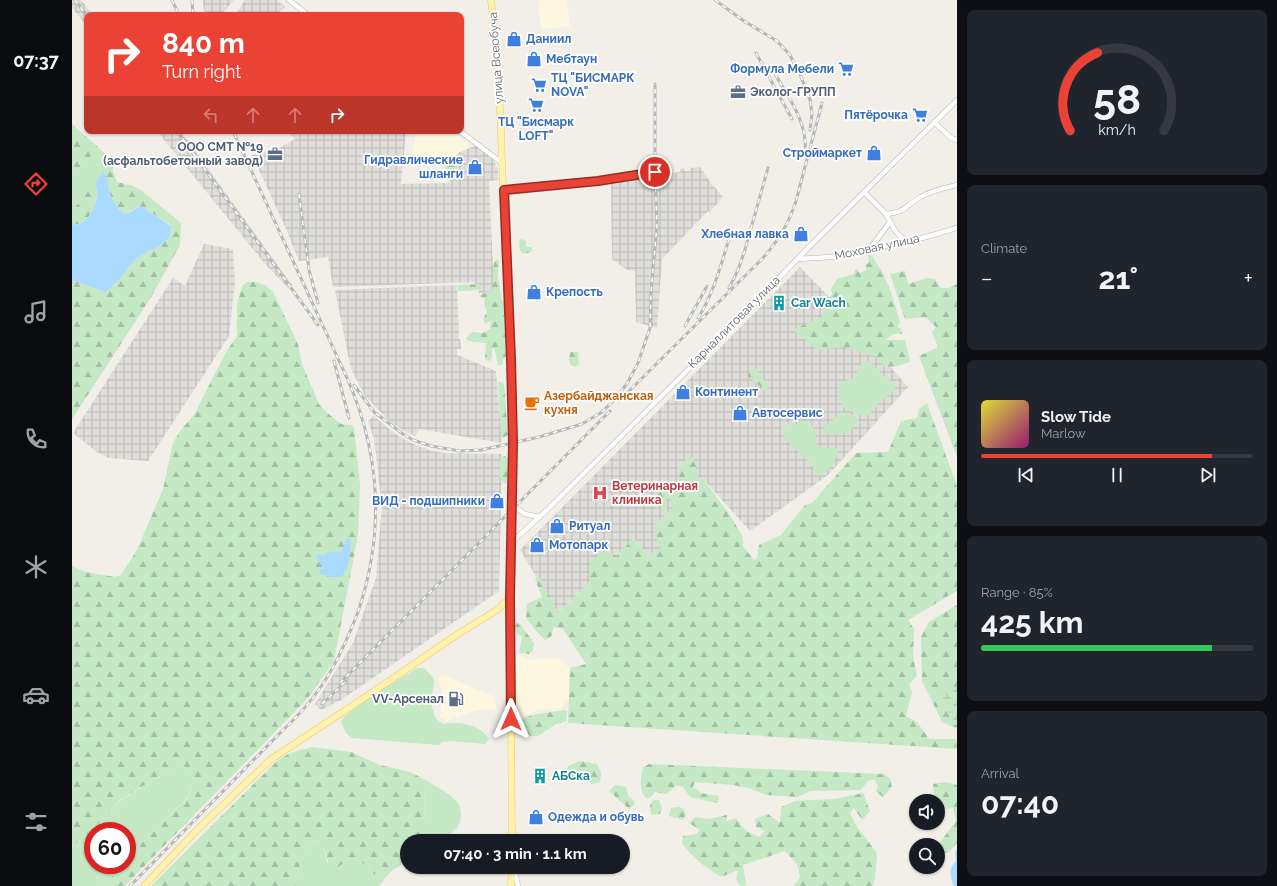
<!DOCTYPE html>
<html lang="en">
<head>
<meta charset="utf-8">
<style>
  body { margin:0; font-family:Raleway,sans-serif; background:#20242c; color:#f1f3f6; height:100vh; display:flex; flex-direction:column; font-size:15px; white-space:nowrap }
  * { box-sizing:border-box; margin:0 }
  p { font-size:13px; color:#9ea1a6 }
  .icon { flex:none; width:22px; height:22px; fill:none; stroke:currentColor; stroke-width:2; stroke-linecap:round; stroke-linejoin:round }
  .map { position:relative; flex:1; overflow:hidden }
  .side { display:flex; flex-direction:column; gap:10px; padding:10px; background:#0d0f14; width:320px }
  .side>* { flex:none }
  .top-card { position:absolute; left:12px; top:12px; width:380px; height:122px; border-radius:8px; box-shadow:0 1px 3px #0004; background:#ea4335; color:#fff; overflow:hidden }
  .fabs { position:absolute; left:837px; top:794px; display:grid; gap:8px }
  .fabs a { display:grid; place-items:center; width:36px; height:36px; border-radius:50%; background:#171b24; box-shadow:0 1px 3px #0004; font-size:20px }
  .speed { position:absolute; left:12px; top:822px; display:flex; gap:8px; font-size:20px; font-weight:700; text-align:center }
  .speed>* { display:grid; place-content:center; width:52px; height:52px; border-radius:50%; background:#171b24; box-shadow:0 1px 3px #0004; line-height:1 }
  .speed .limit { border:6px solid #d22; background:#fff; color:#111 }
  .pin { position:absolute; display:grid; place-items:center; width:34px; height:34px; color:#fff; margin:-17px; border:2px solid #fff; border-radius:50%; box-shadow:0 1px 4px #0007 }
  .me { position:absolute; width:44px; margin:-22px; rotate:0deg; stroke-linejoin:round; filter:drop-shadow(0 0 3px #0008) }
  .turn { display:flex; align-items:center; gap:14px; height:84px; padding:0 12px; font-size:18px }
  .turn .icon { width:52px; height:52px; stroke-width:2.5 }
  .turn b { display:block; font-size:28px; line-height:34px }
  .lanes { display:flex; align-items:center; height:38px; padding:0 12px; background:#0003; justify-content:center; gap:20px; direction:ltr }
  .lanes .off { opacity:.35 }
  .big { font-size:30px; font-weight:700; line-height:1.1 }
  .side .widget { flex:1; display:flex; flex-direction:column; justify-content:center; gap:6px; min-width:0; padding:0 14px; border-radius:8px; background:#20242c }
  .side .dial { align-items:center; gap:0 }
  .dial svg { height:104px; overflow:visible; fill:none; stroke:#363941; stroke-width:7; stroke-linecap:round; text-anchor:middle }
  .dial text { fill:#f1f3f6; stroke:none }
  .song { display:flex; align-items:center; gap:12px }
  .cover { width:48px; height:48px; border-radius:6px; background:linear-gradient(135deg,hsl(60 70% 55%),hsl(320 70% 35%)) }
  .played { height:4px; border-radius:2px; background:linear-gradient(90deg,#ea4335 85%,#363941 85%) }
  .keys { display:flex; justify-content:space-around; direction:ltr }
  .heat { display:flex; justify-content:space-between; align-items:center; font-size:22px; direction:ltr }
  .charge { height:6px; border-radius:3px; background:linear-gradient(90deg,#34c759 85%,#363941 0) }
  .trip { position:absolute; left:328px; top:834px; width:230px; height:40px; border-radius:20px; background:#171b24; box-shadow:0 1px 3px #0004; font-weight:700; line-height:40px; text-align:center }
  main { display:flex; flex:1; min-height:0 }
  .tabs { display:flex; flex-direction:column; width:72px; justify-content:space-around; align-items:center; background:#090b0e; color:#9ea1a6 }
  .tabs .icon { width:28px; height:28px }
  .tabs .active { color:#ea4335 }
  .tabs b { font-size:18px; color:#f1f3f6 }
  .map>svg:first-child { display:block }
  .commercial { fill:#fef7e0 }
  .industrial { fill:url(#industrial-grid) }
  .green { fill:#c5e8c5 }
  .forest { fill:url(#forest-firs) }
  .wetland { fill:url(#wetland-marsh) }
  .water { fill:#aadaff }
  .lines { fill:none; stroke-linecap:round; stroke-linejoin:round }
  .minor-casing { stroke:#b5b8bc; stroke-width:5.5 }
  .major-casing { stroke:#f2c960; stroke-width:7 }
  .minor { stroke:#fff; stroke-width:4.5 }
  .major { stroke:#fff2af; stroke-width:6 }
  .rail-casing { stroke:#b6b7b8; stroke-width:3 }
  .rail { stroke:#fff; stroke-width:1.5; stroke-dasharray:4.5; stroke-linecap:butt }
  .route-casing { stroke:#982c22; stroke-width:10 }
  .route { stroke:#ea4335; stroke-width:7 }
  .labels { text-anchor:middle; stroke-width:3.5; stroke-linejoin:round; paint-order:stroke }
  .shop-label { font-size:12px; font-weight:bold; fill:#366cbe; stroke:#fff; text-anchor:start }
  .street-label { font-size:12px; fill:#5f6368; stroke:#fff }
  .service-label { font-size:12px; font-weight:bold; fill:#4e5e75; stroke:#fff; text-anchor:end }
  .culture-label { font-size:12px; font-weight:bold; fill:#0d838f; stroke:#fff; text-anchor:start }
  .food-label { font-size:12px; font-weight:bold; fill:#c56008; stroke:#fff; text-anchor:start }
  .health-label { font-size:12px; font-weight:bold; fill:#be3a42; stroke:#fff; text-anchor:start }
</style>
</head>
<body>
<main>
<nav class="tabs">
<b>07:37</b>
<svg class="icon active" aria-label="directions" viewBox="0 0 24 24"><path d="M12 3l9 9-9 9-9-9zM9 14v-3h6M13 9l2 2-2 2"/></svg>
<svg class="icon" aria-label="music" viewBox="0 0 24 24"><path d="M9 18V5l10-2v13"/><circle cx="6" cy="18" r="3"/><circle cx="16" cy="16" r="3"/></svg>
<svg class="icon" aria-label="phone" viewBox="0 0 24 24"><path d="M5 4h4l2 5-3 2q2 4 5 5l2-3 5 2v4C11 20 4 13 5 4z"/></svg>
<svg class="icon" aria-label="climate" viewBox="0 0 24 24"><path d="M12 3v18M4 7l16 10M4 17L20 7"/></svg>
<svg class="icon" aria-label="car" viewBox="0 0 24 24"><path d="M5 17H2v-5l4-1 3-4h7l3 4 3 1v5h-3M9 17h6M6 11h13"/><circle cx="7" cy="17" r="2"/><circle cx="17" cy="17" r="2"/></svg>
<svg class="icon" aria-label="filters" viewBox="0 0 24 24"><path d="M4 7h16M4 17h16"/><circle cx="9" cy="7" r="2"/><circle cx="15" cy="17" r="2"/></svg>
</nav>
<div class="map">
<svg width="885" height="886" viewBox="0 0 885 886">
  <defs>
    <pattern id="industrial-grid" width="8" height="8" patternUnits="userSpaceOnUse"><rect width="8" height="8" fill="#e0deda"/><path d="M0 4h8M4 0v8" fill="none" stroke="#b9b8b5"/></pattern>
    <pattern id="forest-firs" width="22" height="20" patternUnits="userSpaceOnUse"><rect width="22" height="20" fill="#c5e8c5"/><path d="M5 1l3.5 6h-7zM16 11l3.5 6h-7z" fill="#a3c0a4"/></pattern>
    <pattern id="wetland-marsh" width="20" height="14" patternUnits="userSpaceOnUse"><rect width="20" height="14" fill="#c5e8c5"/><path d="M1 5h8M5 5V1M11 12h8M15 12V8" fill="none" stroke="#a3c0a4"/></pattern>
  </defs>
  <rect width="100%" height="100%" fill="#f1efe8"/>
  <g class="commercial">
    <path d="M466,0H495L498,26L469,29Z"/>
    <path d="M344,131H380L396,143L394,150L386,153L383,157L360,167L341,153Z"/>
    <path d="M443,655L450,656L459,660L485,658L498,668L497,700L489,708L466,710L444,719Z"/>
    <path d="M370,675L423,697L424,709L405,710L376,721L368,718L370,689L366,679Z"/>
  </g>
  <g class="industrial">
    <path d="M0,0H9L21,15H15V26L0,8Z"/>
    <path d="M131,0H162L149,15H140L132,11Z"/>
    <path d="M173,0H205L213,7L205,15H163Z"/>
    <path d="M85,131H109L220,285L216,288L193,264Z"/>
    <path d="M216,131H334L329,184L377,183L383,157L386,153L405,145L421,159L426,170V180L417,181L422,292L407,293L406,284H403L402,282L261,287L256,257L227,261L212,224L180,155L206,149L223,139Z"/>
    <path d="M628,167L639,183L651,197L638,212L636,211L590,259L585,328L564,322L563,271L555,270L540,259L539,181L608,172V169L612,168V171H618V168Z"/>
    <path d="M132,244L161,249L163,283L157,336L76,461L36,458L25,452L1,433L101,278L113,286Z"/>
    <path d="M728,267L762,302L836,387L756,475L678,531L632,480L589,548L576,555L562,538L486,613L448,550Z"/>
    <path d="M385,285L387,339H388L389,349H385V355L424,371L430,443L347,429L343,436L336,433L319,423L293,396L279,369L263,290Z"/>
    <path d="M302,416L322,433L339,443L360,451L374,453L430,454L427,591L269,700L249,710L243,704L281,643L304,578L310,506L302,439L296,421Z"/>
  </g>
  <g class="green">
    <path d="M26,147L41,161L0,211V178Z"/>
    <path d="M798,361L813,377L820,381L824,386L822,391L807,403L797,415L790,416L771,408L767,397V384L772,381L782,378L789,363Z"/>
    <path d="M769,412L779,414L789,422L783,424L778,432L765,434L751,433L750,430Z"/>
    <path d="M730,421L736,422L744,430L743,442L748,447L766,449C765,461 758,468 750,476L745,474L738,463L711,437L713,433L708,427L713,426L718,422L722,425Z"/>
    <path d="M345,668H352L362,679V685L359,697V705L364,719L371,724C387,721 408,724 417,739L413,744L377,741L370,742L367,745L280,738L274,733L269,722L272,717L289,703Z"/>
    <path d="M111,765L122,779L116,797L75,837L55,860V831H21V865H50L31,886H0V847L34,817L48,801L91,774Z"/>
    <path d="M352,779L378,795L386,803L388,808L389,815L388,822L385,828L370,841H352L353,827Z"/>
    <path d="M249,840L252,846L255,862L264,869L278,858L293,864L302,874L314,877L307,886H223L229,861L242,841Z"/>
  </g>
  <g class="forest">
    <path d="M0,124L26,147L0,178Z"/>
    <path d="M390,155C390,163 385,171 377,174L374,170L373,163Z"/>
    <path d="M41,161V171L45,182L61,186L69,190L109,223L108,245L78,299L0,419V280L33,292L44,284L57,265L65,257L71,253L80,250L99,225L69,206L52,214C45,209 39,199 37,190C36,181 37,180 31,172Z"/>
    <path d="M23,183C24,187 26,192 25,196C25,209 13,226 0,225V211Z"/>
    <path d="M450,239L454,241V247H460V251C457,253 454,254 450,253L448,250L447,240Z"/>
    <path d="M796,255H799C816,278 820,294 828,322L825,327L829,328L830,334C823,333 819,334 814,340H833L838,362L825,366L813,367L803,356L794,354L773,347L746,350L721,330L745,319L750,317L753,312L749,300L752,298L756,299L760,294L759,289L765,279L782,274L783,270L785,269L787,273L794,270V264L797,263Z"/>
    <path d="M424,259L427,260L426,277L430,300L432,302L434,357L431,359V364L426,366L423,350L420,348V357L418,361L413,359L414,343L396,341L394,338L400,332L411,333L418,329L419,321L413,324L411,319L415,312L412,303L413,299L407,296L416,291L419,293C425,280 417,271 424,259Z"/>
    <path d="M833,271L836,284L855,278L863,279L869,288H876L885,284V457L847,356L866,347L860,332L864,327L853,317L833,319L818,274Z"/>
    <path d="M175,282H183L193,285L201,292L226,344L230,364L247,404L253,411L269,424L280,425L282,428L288,485L286,535L262,661L236,698L53,886H31L50,865H55V860L75,837L116,798L122,779L111,765L91,774L48,800L34,817L0,847V566L14,572L43,577L49,575L65,550L91,489L101,443L108,431L122,415L154,352L165,336V305L170,286Z"/>
    <path d="M407,284L408,289L396,291H386V285Z"/>
    <path d="M498,352H506L507,364L504,367L499,365L497,360Z"/>
    <path d="M682,367L695,383L697,387L693,391L676,376L678,369Z"/>
    <path d="M426,382H430L432,384L436,435L431,438L429,437Z"/>
    <path d="M855,403L885,486V591L836,620L842,629L841,657L845,676L837,684L840,692L834,716L845,722L857,739H884L885,749L496,723L498,668L514,664L491,629L482,627L479,637L473,640L466,633L454,618L455,604L470,597L463,579L467,576L486,613L518,582C516,567 517,561 529,552L542,554L544,556L562,538L576,555L588,548L581,526L602,506L597,498L594,501L595,509L590,512L586,495L587,486L594,483L598,488H604L608,477L606,468L614,459L621,457L623,461L625,476L632,480L659,517L671,537V546L682,560L685,558L687,545L709,535L733,505L740,503L784,453L816,452L829,421L845,418L847,409Z"/>
    <path d="M432,456L435,457L437,461L435,483L433,484L427,477L428,459Z"/>
    <path d="M885,605V729L870,722L850,681L849,637L857,622Z"/>
    <path d="M445,623L449,625L462,643L461,651L457,654L447,653L450,636L444,634L443,626Z"/>
    <path d="M493,710L495,711L494,721L484,724L466,736H458L452,732H446L445,721L460,715Z"/>
    <path d="M240,747L279,752L308,765L338,772L352,779L353,827L352,841H335V863L322,869L314,877L302,874L293,864L278,858L264,869L259,870C254,860 255,849 248,840L242,841L229,861L223,886H79L206,760L218,753Z"/>
    <path d="M508,761L525,764L529,773L528,782L521,784L516,782L513,775L508,774L498,780L494,775L496,766Z"/>
    <path d="M577,764L812,774L818,779L820,787L811,797L804,792L806,786L802,779L796,781L789,790L738,791L726,797L694,795L680,789L661,785L623,782L621,787L629,793L647,796L646,803L618,797L611,787L605,785L594,794L583,792L579,797L575,799C566,792 569,777 571,767Z"/>
    <path d="M874,782L885,785V843L877,852L869,854L866,852V845L884,821L881,808L870,809L862,795L861,784Z"/>
    <path d="M543,785L554,787L556,796L562,801L563,804L557,809L537,791Z"/>
    <path d="M791,793L798,811L790,820L782,808L778,813L785,827L805,853L803,881L800,886H722L728,877L726,866L713,851L671,865L674,885L669,886L664,880L666,870L649,877C631,865 623,860 610,843L611,836L625,834L628,830L617,823L623,817L635,819L655,815V821L664,818L674,831L687,837L693,831L684,827L683,819L696,814L708,823L709,807L723,801L763,799Z"/>
    <path d="M581,800H587L590,808L588,814L579,815L578,805Z"/>
    <path d="M607,807L612,809L614,815L611,820L597,816L599,808Z"/>
  </g>
  <path class="wetland" d="M885,686V726L876,713L877,705L869,702V694L880,690Z"/>
  <g class="water">
    <path d="M31,172C38,181 36,180 37,190C39,199 45,209 52,214L58,212L69,206L99,226C99,248 75,248 63,260C55,267 51,277 43,284C40,287 37,289 33,292L0,280V225C13,227 25,208 25,196C26,192 24,187 23,183Z"/>
    <path d="M276,538L279,540C278,553 279,567 269,577H258L247,573L248,569H252L244,558L245,555H254L256,552H269C273,547 272,542 276,538Z"/>
    <path d="M885,849V886H882C878,878 876,868 884,861L883,852Z"/>
  </g>
  <g class="lines">
    <g class="minor-casing">
      <g id="minor">
        <path d="M217,0L236,15"/>
        <path d="M862,122L879,138L885,140"/>
        <path d="M388,131L430,163"/>
        <path d="M432,190L526,181L583,172"/>
        <path d="M792,192L814,214L824,232L833,241"/>
        <path d="M814,214C834,212 832,207 847,198C858,191 872,188 885,185"/>
        <path d="M797,250L818,222"/>
        <path d="M725,259L760,257L797,250L854,237L885,228"/>
        <path d="M440,505L453,514L468,517"/>
        <path d="M439,543L475,510L680,306L735,249L885,100"/>
        <path d="M442,867L446,886"/>
      </g>
    </g>
    <g class="major-casing">
      <g id="major">
        <path d="M419,0C425,54 429,109 430,163L439,359L441,443L438,598L440,841"/>
        <path d="M72,886L124,831L198,760L301,692L386,634L425,610L438,598"/>
        <path d="M439,886L440,867"/>
      </g>
    </g>
    <use href="#minor" class="minor"/>
    <use href="#major" class="major"/>
    <g class="rail-casing">
      <g id="rail">
        <path d="M3,0L15,16"/>
        <path d="M100,0L107,15"/>
        <path d="M120,0L121,15"/>
        <path d="M643,0L672,21L705,41L718,55L728,74L738,100L740,114L738,130"/>
        <path d="M684,53L720,119"/>
        <path d="M703,74C717,98 736,123 733,152"/>
        <path d="M105,131L246,325"/>
        <path d="M227,194L237,270L246,303"/>
        <path d="M657,288L666,270L672,253L696,168"/>
        <path d="M626,318C642,293 649,264 658,236"/>
        <path d="M613,326L635,286"/>
        <path d="M262,361L277,418"/>
        <path d="M282,385L302,412L331,434L341,440L359,446L388,451L409,450L427,446L467,437L510,424L530,412L545,397L556,382L566,363L578,328L579,292L585,225L583,172V84"/>
        <path d="M547,401L689,260C705,243 717,224 724,201L750,103"/>
        <path d="M268,683L538,411"/>
        <path d="M250,704L274,681"/>
        <path d="M58,886L210,731C224,718 237,704 248,688C264,665 276,638 286,612C313,532 309,455 275,378L161,131"/>
      </g>
    </g>
    <use href="#rail" class="rail"/>
  </g>
  <g class="lines">
    <g class="route-casing">
      <path id="route" d="M439,719L438,598L441,443L439,359L432,190L526,181L583,172"/>
    </g>
    <use href="#route" class="route"/>
  </g>
  <defs>
    <g id="shop-bare" transform="scale(1.2)"><path d="M-5-2.5h2.3a2.7 3.5 0 0 1 5.4 0H5L5.5 6h-11ZM-1.5-2.5h3a1.5 2.3 0 0 0-3 0Z" fill="#3f7fe0" stroke="#fff" stroke-width="2.5" paint-order="stroke"/></g>
    <g id="supermarket-bare" transform="scale(1.2)"><path d="M-6-5.5h2.5l.6 2H6L4.5 2H-2.5L-4.4-4H-6ZM-1.5 3.2a1.3 1.3 0 1 0 .1 0ZM3 3.2a1.3 1.3 0 1 0 .1 0Z" fill="#3f7fe0" stroke="#fff" stroke-width="2.5" paint-order="stroke"/></g>
    <g id="office-bare" transform="scale(1.2)"><path d="M-6-3h4V-5.5h4V-3h4V5H-6ZM-1-4.5V-3h2v-1.5ZM-6 0V1H6V0Z" fill="#5c6f8a" stroke="#fff" stroke-width="2.5" paint-order="stroke"/></g>
    <g id="building-bare" transform="scale(1.2)"><path d="M-4-6H4V6H1V3H-1V6H-4ZM-2.5-4.3h1.7v1.8h-1.7ZM.8-4.3h1.7v1.8H.8ZM-2.5-1h1.7V.8h-1.7ZM.8-1h1.7V.8H.8Z" fill="#0f9aa8" stroke="#fff" stroke-width="2.5" paint-order="stroke"/></g>
    <g id="cafe-bare" transform="scale(1.2)"><path d="M-5.5-4.5H6V0H3Q3 3.5 0 3.5H-2.5Q-5.5 3.5-5.5 0ZM3-3.2v2h1.7v-2ZM-6 4.5H4V6H-6Z" fill="#e8710a" stroke="#fff" stroke-width="2.5" paint-order="stroke"/></g>
    <g id="hospital-bare" transform="scale(1.2)"><path d="M-5-5h3v3.5h4V-5h3V5h-3V1.5h-4V5h-3Z" fill="#e0444e" stroke="#fff" stroke-width="2.5" paint-order="stroke"/></g>
    <g id="fuel-bare" transform="scale(1.2)"><path d="M-5.5-6h7V0h2V4h1.3V-2.5L3-4.5l.8-.8L6-3V5H2.5V1h-1V6h-7ZM-4.2-4.7v3.2H.2V-4.7Z" fill="#5c6f8a" stroke="#fff" stroke-width="2.5" paint-order="stroke"/></g>
  </defs>
  <g fill-rule="evenodd">
    <use href="#shop-bare" x="442" y="39"/>
    <use href="#shop-bare" x="462" y="59"/>
    <use href="#supermarket-bare" x="774" y="69"/>
    <use href="#supermarket-bare" x="467" y="85"/>
    <use href="#office-bare" x="666" y="92"/>
    <use href="#supermarket-bare" x="464" y="105"/>
    <use href="#supermarket-bare" x="848" y="115"/>
    <use href="#shop-bare" x="802" y="153"/>
    <use href="#office-bare" x="203" y="154"/>
    <use href="#shop-bare" x="403" y="167"/>
    <use href="#shop-bare" x="729" y="234"/>
    <use href="#shop-bare" x="462" y="292"/>
    <use href="#building-bare" x="707" y="303"/>
    <use href="#shop-bare" x="611" y="392"/>
    <use href="#cafe-bare" x="460" y="403"/>
    <use href="#shop-bare" x="668" y="413"/>
    <use href="#hospital-bare" x="528" y="493"/>
    <use href="#shop-bare" x="425" y="501"/>
    <use href="#shop-bare" x="485" y="526"/>
    <use href="#shop-bare" x="465" y="545"/>
    <use href="#fuel-bare" x="384" y="699"/>
    <use href="#building-bare" x="468" y="776"/>
    <use href="#shop-bare" x="464" y="817"/>
  </g>
  <g class="labels">
    <g class="shop-label">
      <text x="454" y="43">Даниил</text>
      <text x="474" y="63">Мебтаун</text>
      <text x="762" y="73" text-anchor="end">Формула Мебели</text>
      <text x="479" y="82">ТЦ "БИСМАРК<tspan x="479" dy="14">NOVA"</tspan></text>
      <text x="836" y="119" text-anchor="end">Пятёрочка</text>
      <text x="464" y="126" text-anchor="middle">ТЦ "Бисмарк<tspan x="464" dy="14">LOFT"</tspan></text>
      <text x="790" y="157" text-anchor="end">Строймаркет</text>
      <text x="391" y="164" text-anchor="end">Гидравлические<tspan x="391" dy="14">шланги</tspan></text>
      <text x="717" y="238" text-anchor="end">Хлебная лавка</text>
      <text x="474" y="296">Крепость</text>
      <text x="623" y="396">Континент</text>
      <text x="680" y="417">Автосервис</text>
      <text x="413" y="505" text-anchor="end">ВИД - подшипники</text>
      <text x="497" y="530">Ритуал</text>
      <text x="477" y="549">Мотопарк</text>
      <text x="476" y="821">Одежда и обувь</text>
    </g>
    <g class="street-label">
      <text transform="translate(424 58) rotate(-94)" y="4">улица Всеобуча</text>
      <text transform="translate(805 247) rotate(-12)" y="4">Моховая улица</text>
      <text transform="translate(662 322) rotate(-45)" y="4">Карналлитовая улица</text>
    </g>
    <g class="service-label">
      <text x="678" y="96" text-anchor="start">Эколог-ГРУПП</text>
      <text x="191" y="151">ООО СМТ №19<tspan x="191" dy="14">(асфальтобетонный завод)</tspan></text>
      <text x="372" y="703">VV-Арсенал</text>
    </g>
    <g class="culture-label">
      <text x="719" y="307">Car Wach</text>
      <text x="480" y="780">АБСка</text>
    </g>
    <g class="food-label">
      <text x="472" y="400">Азербайджанская<tspan x="472" dy="14">кухня</tspan></text>
    </g>
    <g class="health-label">
      <text x="540" y="490">Ветеринарная<tspan x="540" dy="14">клиника</tspan></text>
    </g>
  </g>
</svg>
<div class="fabs">
<a><svg class="icon" aria-label="sound" viewBox="0 0 24 24"><path d="M4 9h4l5-4v14l-5-4H4zM17 9q2 3 0 6"/></svg></a>
<a><svg class="icon" aria-label="search" viewBox="0 0 24 24"><circle cx="10" cy="10" r="6"/><path d="M15 15l6 6"/></svg></a>
</div>
<div class="speed"><div class="limit">60</div></div>
<div class="pin" style="left:583px;top:172px;background:#d93025"><svg class="icon" aria-label="arrive" viewBox="0 0 24 24"><path d="M6 21V4h12l-3 4 3 4H6"/></svg></div>
<svg class="me" style="left:439px;top:719px" viewBox="-20 -20 40 40"><path d="M0-17L14 15 0 8-14 15z" fill="#ea4335" stroke="#fff" stroke-width="4"/></svg>
<div class="trip">07:40 · 3 min · 1.1 km</div>
<div class="top-card">
<div class="turn"><svg class="icon" aria-label="right" viewBox="0 0 24 24"><path d="M7 20v-9h11M14 6l5 5-5 5"/></svg><div><b>840 m</b>Turn right</div></div>
<div class="lanes"><svg class="icon off" aria-label="left" viewBox="0 0 24 24"><path d="M17 20v-9H6M10 6l-5 5 5 5"/></svg><svg class="icon off" aria-label="ahead" viewBox="0 0 24 24"><path d="M12 20V5M6 11l6-6 6 6"/></svg><svg class="icon off" aria-label="ahead" viewBox="0 0 24 24"><path d="M12 20V5M6 11l6-6 6 6"/></svg><svg class="icon" aria-label="right" viewBox="0 0 24 24"><path d="M7 20v-9h11M14 6l5 5-5 5"/></svg></div>
</div>
</div>
<section class="side">
<div class="widget dial"><svg viewBox="0 0 100 80">
<path d="M14 69A42 42 0 1 1 86 69"/>
<path d="M14 69A42 42 0 0 1 35 9" stroke="#ea4335"/>
<text x="50" y="56" font-size="32" font-weight="700">58</text>
<text x="50" y="72" font-size="11">km/h</text>
</svg></div>
<div class="widget"><p>Climate</p>
<div class="heat"><a>−</a><b class="big">21°</b><a>+</a></div>
</div>
<div class="widget">
<div class="song"><i class="cover"></i><div><b>Slow Tide</b><p>Marlow</p></div></div>
<div class="played"></div>
<div class="keys"><svg class="icon" aria-label="previous" viewBox="0 0 24 24"><path d="M18 5L8 12l10 7zM5 5v14"/></svg><svg class="icon" aria-label="pause" viewBox="0 0 24 24"><path d="M8 5v14M16 5v14"/></svg><svg class="icon" aria-label="next" viewBox="0 0 24 24"><path d="M6 5l10 7-10 7zM19 5v14"/></svg></div>
</div>
<div class="widget"><p>Range · 85%</p><b class="big">425 km</b><div class="charge"></div></div>
<div class="widget"><p>Arrival</p><b class="big">07:40</b></div>
</section>
</main>
</body>
</html>
